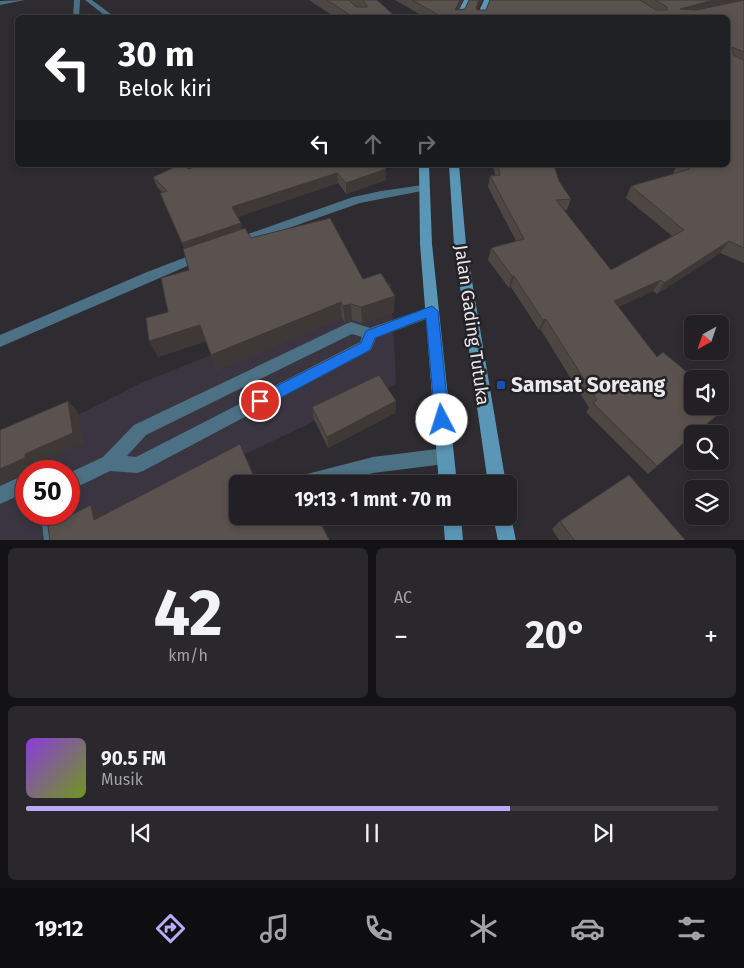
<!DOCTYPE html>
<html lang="id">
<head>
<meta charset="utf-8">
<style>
  body { margin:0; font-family:"Fira Sans",sans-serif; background:#2a282d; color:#f1f3f6; height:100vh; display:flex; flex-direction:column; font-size:19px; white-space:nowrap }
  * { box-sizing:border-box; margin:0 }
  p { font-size:16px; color:#a2a3a7 }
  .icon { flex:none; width:28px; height:28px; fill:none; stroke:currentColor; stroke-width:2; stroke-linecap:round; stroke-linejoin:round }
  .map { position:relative; height:540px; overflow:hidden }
  .drawer { display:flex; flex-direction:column; gap:8px; padding:8px; background:#131214; flex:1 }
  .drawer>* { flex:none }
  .banner { position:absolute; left:15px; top:15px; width:715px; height:152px; border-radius:8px; box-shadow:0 2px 8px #0003,0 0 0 1px #3f3e42; background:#202124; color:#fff; overflow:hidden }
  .needle { width:32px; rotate:220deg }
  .tools { position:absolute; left:684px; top:315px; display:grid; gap:10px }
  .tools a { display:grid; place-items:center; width:45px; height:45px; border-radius:8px; background:#222025; box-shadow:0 2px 8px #0003,0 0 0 1px #3f3e42; font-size:25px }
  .speed { position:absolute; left:15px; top:460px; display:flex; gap:10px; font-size:25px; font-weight:700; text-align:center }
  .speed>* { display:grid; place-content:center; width:65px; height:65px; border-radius:50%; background:#222025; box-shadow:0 2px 8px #0003,0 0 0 1px #3f3e42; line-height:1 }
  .speed .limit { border:8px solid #d22; background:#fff; color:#111 }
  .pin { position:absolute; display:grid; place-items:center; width:42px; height:42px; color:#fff; margin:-21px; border:2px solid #fff; border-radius:50%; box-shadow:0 1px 5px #0007 }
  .me { position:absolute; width:55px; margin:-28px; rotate:355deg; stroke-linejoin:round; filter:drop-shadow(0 0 4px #0008) }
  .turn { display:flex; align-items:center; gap:18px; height:105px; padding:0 20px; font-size:22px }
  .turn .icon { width:65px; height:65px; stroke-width:2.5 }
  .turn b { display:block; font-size:35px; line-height:42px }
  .lanes { display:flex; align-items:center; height:48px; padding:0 20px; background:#0003; justify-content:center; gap:25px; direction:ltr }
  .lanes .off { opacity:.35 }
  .big { font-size:38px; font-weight:700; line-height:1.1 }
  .drawer .widget { flex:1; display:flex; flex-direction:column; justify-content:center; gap:8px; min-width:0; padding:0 18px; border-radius:8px; background:#2a282d }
  .drawer .dial { align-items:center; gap:0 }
  .dial b { font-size:65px; line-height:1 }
  .song { display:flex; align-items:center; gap:15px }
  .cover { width:60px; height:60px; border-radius:8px; background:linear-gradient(135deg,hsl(270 70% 55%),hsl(80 70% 35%)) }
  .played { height:5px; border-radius:2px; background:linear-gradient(90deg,#b9abf7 70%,#3f3e42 70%) }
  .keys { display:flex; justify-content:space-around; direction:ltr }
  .heat { display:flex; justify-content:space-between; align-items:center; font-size:28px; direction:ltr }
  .drawer .tiles { flex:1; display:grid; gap:8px; grid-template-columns:1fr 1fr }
  .widget:last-child { grid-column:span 2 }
  .trip { position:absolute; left:229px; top:475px; width:288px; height:50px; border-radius:8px; background:#222025; box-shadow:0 2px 8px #0003,0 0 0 1px #3f3e42; font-weight:700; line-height:50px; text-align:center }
  .dock { display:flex; height:80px; justify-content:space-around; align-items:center; background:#0e0d0f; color:#a2a3a7 }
  .dock .icon { width:35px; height:35px }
  .dock .current { color:#b9abf7 }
  .dock b { font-size:22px; color:#f1f3f6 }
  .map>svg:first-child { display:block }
  .built { fill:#3a3540; fill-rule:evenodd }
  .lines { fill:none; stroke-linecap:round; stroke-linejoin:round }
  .lane { fill:#4c7184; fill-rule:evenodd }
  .street { fill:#4c7184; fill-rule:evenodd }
  .secondary { fill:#5a97b6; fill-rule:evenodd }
  .wall { fill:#4d4744 }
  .shaded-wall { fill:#3e3937 }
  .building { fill:#59524f; stroke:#3e3937 }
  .route { fill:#1a73e8; stroke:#114b97 }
  .transit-dot { fill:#1a4fb4; stroke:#242227; stroke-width:2 }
  .labels { text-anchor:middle; stroke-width:5; stroke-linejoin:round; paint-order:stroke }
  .street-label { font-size:18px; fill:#e9e8eb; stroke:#242227 }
  .near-poi-label { font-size:21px; font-weight:bold; fill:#e9e8eb; stroke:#242227; text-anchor:start }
</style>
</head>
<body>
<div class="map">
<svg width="744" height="541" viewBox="0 0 744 541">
  <rect width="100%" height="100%" fill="#2e2b31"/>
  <path class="built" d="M391,283L396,384L356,401L117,516L124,540L0,541V454L141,383ZM26,471H69V514H26Z"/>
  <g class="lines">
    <g class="lane">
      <path d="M432,306L437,307L439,311L437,315L376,338L371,350L143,471L137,473L110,471L69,491V473L103,457L134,425L346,324L351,322L370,328ZM352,334L362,337L360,342L136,457L127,456L146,435Z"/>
      <path d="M445,448L451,450L453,456L451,462L445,464L373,473L336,484L298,483L301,477L307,474L373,457Z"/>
      <path d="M26,474V492L0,504V486Z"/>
      <path d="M41,514H59L62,541H44Z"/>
    </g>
    <g class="street">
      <path d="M25,0L0,5V1Z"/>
      <path d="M74,0H80L79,18H73Z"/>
      <path d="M85,0H92L116,18H108Z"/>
      <path d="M423,185L427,186V190L360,203L235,247L229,243L231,240L353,197L381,191Z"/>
      <path d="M202,251L208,255L206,258L0,347V335L147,272Z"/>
    </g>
    <g class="secondary">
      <path d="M464,0H470L462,18H455Z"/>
      <path d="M484,0H490L483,18H476Z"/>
      <path d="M419,165H429L432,244L457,484H439L420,244Z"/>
      <path d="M449,165H459L466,245L506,484H488L454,245Z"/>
      <path d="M508,509L511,516L516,541H498L493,516H508Z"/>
      <path d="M443,516H461L463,541H445Z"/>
    </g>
  </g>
  <g class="wall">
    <path d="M309,0H349L356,7L349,0H377L397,18H336Z"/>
    <path d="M395,0H463L458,10L465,9L469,0H482L477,10H486L490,0H744V263L720,253L657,294L653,291L618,307L657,357L717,416L692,434V436L648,474L586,412L589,408L541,330H539L511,287L509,288L488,260L491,248L516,241L488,187L490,176L495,175L493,165H554L559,181L571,199L567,210H564L611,270L672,236L626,198L631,186L673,174V173L677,165H728V18H426Z"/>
    <path d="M383,165L386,180L346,194L338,183L237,217L241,223L242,229L251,238L363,279L394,312L362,323L352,320L345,323L342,318L217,370L206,341L158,357L168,312L189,270L184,248L165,204L162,192L157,187L153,177L188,169Z"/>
    <path d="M396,401L395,413L328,448L314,419L312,407Z"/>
    <path d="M560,521L686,541H560L552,529Z"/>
  </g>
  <g class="shaded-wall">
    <path d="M460,0H463L455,18V10Z"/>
    <path d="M479,0H482L474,17L476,8Z"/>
    <path d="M714,0H744L679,18L680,9Z"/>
    <path d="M386,169V180L346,194V183Z"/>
    <path d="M337,173L338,183L235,218L232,207Z"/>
    <path d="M241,223L243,234L187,254L182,243Z"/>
    <path d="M729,241L720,253L657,294L664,283Z"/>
    <path d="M512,276H514L511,287L509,288Z"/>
    <path d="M661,280L653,291L608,312L614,301Z"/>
    <path d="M395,296L394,312L362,323L361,307Z"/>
    <path d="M341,302L342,318L217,370L211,355Z"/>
    <path d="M351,304L352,320L345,323L343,306Z"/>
    <path d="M546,319L541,330H539L543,320Z"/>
    <path d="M200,325L207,341L158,357L149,341Z"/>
    <path d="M68,401L78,412L84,443L37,464L38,467L29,471H26V473L0,485V469Z"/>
    <path d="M396,401L395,413L328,448L327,437Z"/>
    <path d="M91,505L106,516L94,520Z"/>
  </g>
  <g class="building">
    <path d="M327,0H349L356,7H367V5L362,0H377L397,18H355Z"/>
    <path d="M412,0H460L455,10L465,9L469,0H479L476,8L477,10H486L490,0H640L656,10H667V7L655,0H714L680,9L697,10L744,0V52L732,47L733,55L744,60V248L729,241L664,283L661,280L614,301L657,357L663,352L695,379H692V406H720V399L728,406L695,434H692V436L657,466L593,403L597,400L546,319L543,320L514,276H512L491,248L524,239L490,176L500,175L498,165H554L559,181L571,199L556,200L611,270L684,230L631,186L690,169L684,165H728V18H444Z"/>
    <path d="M179,165H184L188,169L201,165H383L386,169L346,183L337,173L232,207L241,223L182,243L160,193L167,191L153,177Z"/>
    <path d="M330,218L363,279L381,273L395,296L361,307L351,304L343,306L341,302L211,355L200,325L149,341L146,318L168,312L161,278L189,270L183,249L245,228L251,238Z"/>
    <path d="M379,375L396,401L327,437L312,407Z"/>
    <path d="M68,401L73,433L25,454V458L0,469V430Z"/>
    <path d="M240,444L257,484H238V516H271V517L273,516H317L330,541H50L48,526L91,505L94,520Z"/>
    <path d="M629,475L686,541H575L560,521Z"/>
  </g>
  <path class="route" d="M432,306L438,311L449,420L447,425L442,427L437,425L435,420L426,318L375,338L370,350L265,406L260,408L255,406L253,401L255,397L361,343L366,331Z"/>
  <rect class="transit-dot" x="496" y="380" width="10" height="10" rx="2.5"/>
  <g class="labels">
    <g class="street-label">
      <text transform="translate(472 325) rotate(82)" y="6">Jalan Gading Tutuka</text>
    </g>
    <g class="near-poi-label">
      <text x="511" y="392">Samsat Soreang</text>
    </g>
  </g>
</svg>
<div class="tools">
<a><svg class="needle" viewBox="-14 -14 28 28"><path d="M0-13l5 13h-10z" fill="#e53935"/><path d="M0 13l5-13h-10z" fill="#a2a3a7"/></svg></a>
<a><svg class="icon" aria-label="sound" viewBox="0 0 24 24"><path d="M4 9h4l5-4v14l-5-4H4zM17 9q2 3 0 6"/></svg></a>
<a><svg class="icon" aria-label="search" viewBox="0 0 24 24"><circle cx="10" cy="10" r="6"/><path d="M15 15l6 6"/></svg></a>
<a><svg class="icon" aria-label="layers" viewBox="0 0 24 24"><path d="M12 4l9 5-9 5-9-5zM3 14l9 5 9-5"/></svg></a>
</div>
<div class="speed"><div class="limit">50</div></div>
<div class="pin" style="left:260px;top:401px;background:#d93025"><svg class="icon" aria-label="arrive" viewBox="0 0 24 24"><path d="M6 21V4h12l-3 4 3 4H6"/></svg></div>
<svg class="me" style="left:442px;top:420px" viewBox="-20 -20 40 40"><circle r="19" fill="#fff"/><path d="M0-13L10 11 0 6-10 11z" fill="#1a73e8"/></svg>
<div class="trip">19:13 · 1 mnt · 70 m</div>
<div class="banner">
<div class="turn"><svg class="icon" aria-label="left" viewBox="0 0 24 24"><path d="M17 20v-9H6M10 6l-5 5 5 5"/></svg><div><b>30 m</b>Belok kiri</div></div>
<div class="lanes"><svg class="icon" aria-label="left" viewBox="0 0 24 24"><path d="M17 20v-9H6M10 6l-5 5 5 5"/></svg><svg class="icon off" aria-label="ahead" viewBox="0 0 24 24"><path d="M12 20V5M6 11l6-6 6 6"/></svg><svg class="icon off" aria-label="right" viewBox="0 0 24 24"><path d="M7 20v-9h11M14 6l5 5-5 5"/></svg></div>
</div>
</div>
<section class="drawer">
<div class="tiles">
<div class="widget dial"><b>42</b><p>km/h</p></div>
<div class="widget"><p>AC</p>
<div class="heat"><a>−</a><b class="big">20°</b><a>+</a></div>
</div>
<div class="widget">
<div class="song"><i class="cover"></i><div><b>90.5 FM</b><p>Musik</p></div></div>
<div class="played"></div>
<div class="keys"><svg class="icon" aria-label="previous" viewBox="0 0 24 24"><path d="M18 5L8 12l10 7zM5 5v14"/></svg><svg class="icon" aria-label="pause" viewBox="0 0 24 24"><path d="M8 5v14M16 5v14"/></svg><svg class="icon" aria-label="next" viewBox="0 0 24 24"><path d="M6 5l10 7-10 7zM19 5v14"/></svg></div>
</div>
</div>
</section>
<nav class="dock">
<b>19:12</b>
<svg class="icon current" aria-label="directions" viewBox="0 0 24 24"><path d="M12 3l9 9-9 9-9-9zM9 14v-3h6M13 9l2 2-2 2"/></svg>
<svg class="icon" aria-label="music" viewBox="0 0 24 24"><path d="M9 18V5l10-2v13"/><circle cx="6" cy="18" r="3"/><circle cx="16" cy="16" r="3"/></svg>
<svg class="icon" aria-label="phone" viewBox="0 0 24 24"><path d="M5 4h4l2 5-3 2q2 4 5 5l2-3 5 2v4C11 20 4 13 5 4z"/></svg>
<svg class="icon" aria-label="climate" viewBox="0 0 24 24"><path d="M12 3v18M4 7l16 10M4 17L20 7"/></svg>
<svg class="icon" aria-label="car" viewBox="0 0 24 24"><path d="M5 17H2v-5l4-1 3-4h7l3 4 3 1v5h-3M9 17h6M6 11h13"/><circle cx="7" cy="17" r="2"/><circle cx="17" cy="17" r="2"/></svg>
<svg class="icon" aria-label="filters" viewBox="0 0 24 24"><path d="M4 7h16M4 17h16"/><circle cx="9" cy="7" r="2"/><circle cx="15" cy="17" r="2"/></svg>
</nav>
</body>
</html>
